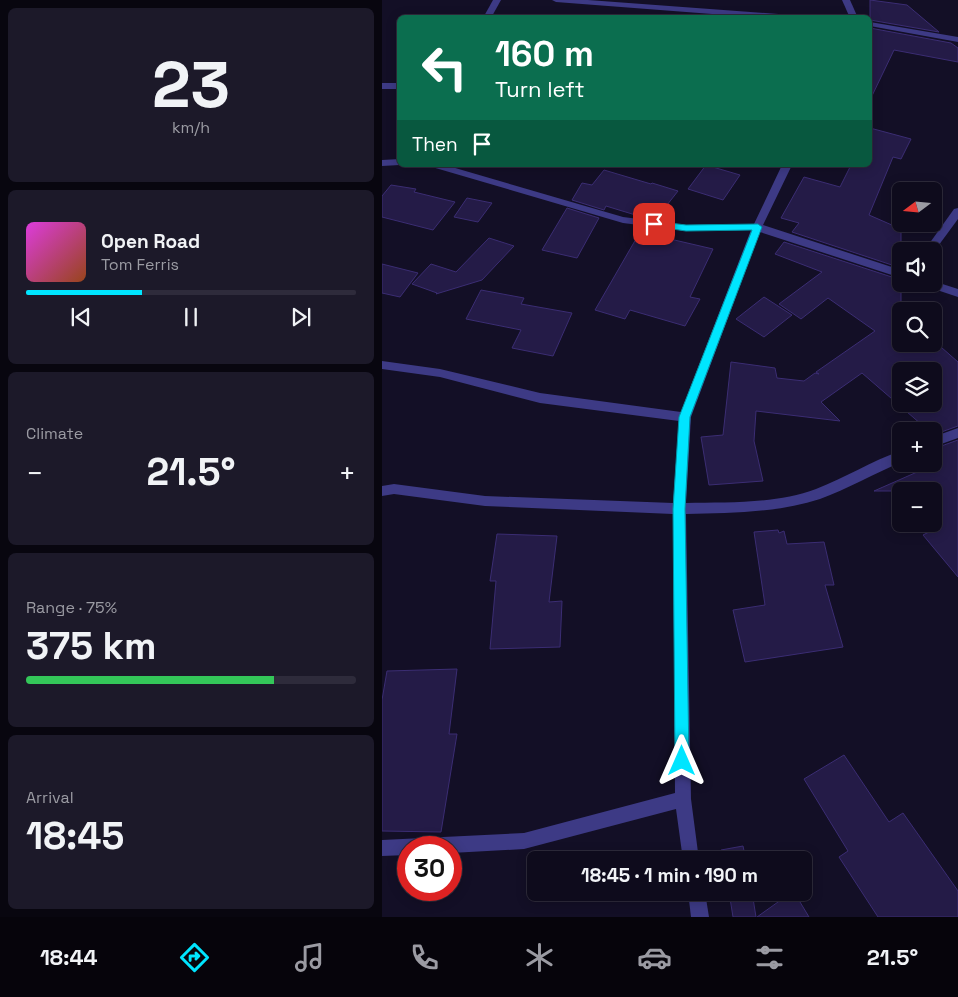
<!DOCTYPE html>
<html lang="en">
<head>
<meta charset="utf-8">
<style>
  body { margin:0; font-family:"Space Grotesk",sans-serif; background:#1c1929; color:#f1f3f6; height:100vh; display:flex; flex-direction:column; font-size:19px; white-space:nowrap }
  * { box-sizing:border-box; margin:0 }
  p { font-size:16px; color:#9b9ba3 }
  .icon { flex:none; width:28px; height:28px; fill:none; stroke:currentColor; stroke-width:2; stroke-linecap:round; stroke-linejoin:round }
  .map { position:relative; flex:1; overflow:hidden }
  .side { display:flex; flex-direction:column; gap:8px; padding:8px; background:#08060f; width:382px }
  .side>* { flex:none }
  .banner { position:absolute; left:15px; top:15px; width:475px; height:152px; border-radius:8px; box-shadow:0 2px 12px #0003,0 0 0 1px #2e2b3b; background:#0b6e4f; color:#fff; overflow:hidden }
  .needle { width:32px; rotate:254deg }
  .controls { position:absolute; left:510px; top:182px; display:grid; gap:10px }
  .controls a { display:grid; place-items:center; width:50px; height:50px; border-radius:8px; background:#0e0b1c; box-shadow:0 2px 12px #0003,0 0 0 1px #2e2b3b; font-size:25px }
  .speed { position:absolute; left:15px; top:836px; display:flex; gap:10px; font-size:25px; font-weight:700; text-align:center }
  .speed>* { display:grid; place-content:center; width:65px; height:65px; border-radius:50%; background:#0e0b1c; box-shadow:0 2px 12px #0003,0 0 0 1px #2e2b3b; line-height:1 }
  .speed .limit { border:8px solid #d22; background:#fff; color:#111 }
  .pin { position:absolute; display:grid; place-items:center; width:42px; height:42px; color:#fff; margin:-21px; border-radius:10px; box-shadow:0 2px 8px #0006 }
  .me { position:absolute; width:55px; margin:-28px; rotate:0deg; stroke-linejoin:round; filter:drop-shadow(0 0 4px #0008) }
  .turn { display:flex; align-items:center; gap:18px; height:105px; padding:0 15px; font-size:22px }
  .turn .icon { width:65px; height:65px; stroke-width:2.5 }
  .turn b { display:block; font-size:35px; line-height:42px }
  .then { display:flex; align-items:center; height:48px; padding:0 15px; background:#0003; gap:10px; font-size:19px }
  .big { font-size:38px; font-weight:700; line-height:1.1 }
  .side .card { flex:1; display:flex; flex-direction:column; justify-content:center; gap:8px; min-width:0; padding:0 18px; border-radius:8px; background:#1c1929 }
  .side .dial { align-items:center; gap:0 }
  .dial b { font-size:65px; line-height:1 }
  .song { display:flex; align-items:center; gap:15px }
  .cover { width:60px; height:60px; border-radius:8px; background:linear-gradient(135deg,hsl(300 70% 55%),hsl(20 70% 35%)) }
  .played { height:5px; border-radius:2px; background:linear-gradient(90deg,#00e5ff 35%,#2e2b3b 35%) }
  .keys { display:flex; justify-content:space-around; direction:ltr }
  .heat { display:flex; justify-content:space-between; align-items:center; font-size:28px; direction:ltr }
  .charge { height:8px; border-radius:4px; background:linear-gradient(90deg,#34c759 75%,#2e2b3b 0) }
  .trip { position:absolute; left:145px; top:851px; width:285px; height:50px; border-radius:8px; background:#0e0b1c; box-shadow:0 2px 12px #0003,0 0 0 1px #2e2b3b; font-weight:700; line-height:50px; text-align:center }
  .tabs { display:flex; height:80px; justify-content:space-around; align-items:center; background:#06040b; color:#9b9ba3 }
  .tabs .icon { width:35px; height:35px }
  .tabs .on { color:#00e5ff }
  .tabs b { font-size:22px; color:#f1f3f6 }
  main { display:flex; flex:1; min-height:0 }
  .map>svg:first-child { display:block }
  .building { fill:#241b47; stroke:#3b2d73; fill-rule:evenodd }
  .lines { fill:none; stroke-linecap:round; stroke-linejoin:round }
  .minor { fill:#3d3a85; fill-rule:evenodd }
  .route { fill:#00e5ff; stroke:#0095a6 }
</style>
</head>
<body>
<main>
<section class="side">
<div class="card dial"><b>23</b><p>km/h</p></div>
<div class="card">
<div class="song"><i class="cover"></i><div><b>Open Road</b><p>Tom Ferris</p></div></div>
<div class="played"></div>
<div class="keys"><svg class="icon" aria-label="previous" viewBox="0 0 24 24"><path d="M18 5L8 12l10 7zM5 5v14"/></svg><svg class="icon" aria-label="pause" viewBox="0 0 24 24"><path d="M8 5v14M16 5v14"/></svg><svg class="icon" aria-label="next" viewBox="0 0 24 24"><path d="M6 5l10 7-10 7zM19 5v14"/></svg></div>
</div>
<div class="card"><p>Climate</p>
<div class="heat"><a>−</a><b class="big">21.5°</b><a>+</a></div>
</div>
<div class="card"><p>Range · 75%</p><b class="big">375 km</b><div class="charge"></div></div>
<div class="card"><p>Arrival</p><b class="big">18:45</b></div>
</section>
<div class="map">
<svg width="576" height="917" viewBox="0 0 576 917">
  <rect width="100%" height="100%" fill="#130f26"/>
  <g class="building">
    <path d="M488,0L525,5L557,32L488,20Z"/>
    <path d="M488,28L569,43L576,48V62L512,50L488,100Z"/>
    <path d="M488,128L529,139L519,159L511,157L487,215L519,229V268L410,232L417,223L399,218L422,177L458,187L469,165H488Z"/>
    <path d="M324,165L358,175L341,200L306,189Z"/>
    <path d="M222,170L269,184L270,183L296,191L274,219L260,217L224,206L222,210L190,200L200,183L210,185Z"/>
    <path d="M9,185L34,189L32,192L73,202L51,230L0,217V196Z"/>
    <path d="M85,198L110,203L96,222L72,217Z"/>
    <path d="M185,208L217,218L195,258L160,250Z"/>
    <path d="M258,232L331,249L308,297L318,299L303,326L248,310L243,319L213,310Z"/>
    <path d="M107,238L132,246L100,280L54,294L55,293L30,284L49,264L74,272Z"/>
    <path d="M402,242L519,280V344H551V340L576,362V426L551,435V431H547L480,373L439,402L458,421L374,411L372,441L381,481L327,485L319,437L341,435L349,362L393,368L395,378L422,381L433,373L437,374L434,372L493,331L446,298L419,319L397,304L440,272L393,254ZM519,371H551V404H519Z"/>
    <path d="M0,264L36,273L18,297L0,293Z"/>
    <path d="M99,290L142,298L139,304L190,313L171,356L130,348L139,330L84,319Z"/>
    <path d="M382,297L410,315L382,337L354,319Z"/>
    <path d="M576,440V577L541,535L551,530V491H492L551,465V449Z"/>
    <path d="M396,530L397,533L402,531L405,544L442,542L452,585H443L461,647L363,662L351,610L383,605L372,532Z"/>
    <path d="M115,534L175,536L167,602L180,601L178,647L108,649L114,581H108Z"/>
    <path d="M75,669L67,734H75L59,832L0,831V700L5,671Z"/>
    <path d="M462,755L507,822L521,813L576,891V917H496L457,857L466,851L422,779Z"/>
    <path d="M361,846L364,860H341L339,850Z"/>
    <path d="M347,892H370L374,917H351Z"/>
    <path d="M410,892H412L427,917H375Z"/>
  </g>
  <g class="lines">
    <g class="minor">
      <path d="M111,0H119L109,18H101Z"/>
      <path d="M170,0H206L423,16L427,18H383L174,2Z"/>
      <path d="M460,0H468L476,18H468Z"/>
      <path d="M488,22L576,37V42L488,26Z"/>
      <rect x="0" y="83" width="18" height="6"/>
      <path d="M18,159V165L0,166V160Z"/>
      <path d="M48,165H63L241,217L304,225L372,224L400,165H410L381,225L519,270V278L378,232L309,417L304,503C346,502 394,504 434,489C463,478 489,461 519,451V462C492,474 465,489 438,499C395,513 348,513 304,514L309,799L317,860H301L294,809L142,849L69,853V848H26V855L0,856V840L142,833L293,793L291,514L103,506L12,494L0,496V486L12,484L103,496L291,503L297,421L158,403L58,377L0,369V361L58,369L158,393L299,412L369,230L304,231L241,223L50,167Z"/>
      <path d="M576,208V219L551,253L542,251L572,209Z"/>
      <path d="M551,281L576,289V297L546,287L545,284H551Z"/>
      <path d="M576,428V438L551,447V437Z"/>
      <path d="M306,892H323L327,917H309Z"/>
    </g>
  </g>
  <path class="route" d="M272,221L304,225L376,224L380,227L308,417L303,509L307,761L305,766L300,768L295,766L293,761L291,509L297,417L370,230L304,231L269,226V222Z"/>
</svg>
<div class="controls">
<a><svg class="needle" viewBox="-14 -14 28 28"><path d="M0-13l5 13h-10z" fill="#e53935"/><path d="M0 13l5-13h-10z" fill="#9b9ba3"/></svg></a>
<a><svg class="icon" aria-label="sound" viewBox="0 0 24 24"><path d="M4 9h4l5-4v14l-5-4H4zM17 9q2 3 0 6"/></svg></a>
<a><svg class="icon" aria-label="search" viewBox="0 0 24 24"><circle cx="10" cy="10" r="6"/><path d="M15 15l6 6"/></svg></a>
<a><svg class="icon" aria-label="layers" viewBox="0 0 24 24"><path d="M12 4l9 5-9 5-9-5zM3 14l9 5 9-5"/></svg></a>
<a>+</a>
<a>−</a>
</div>
<div class="speed"><div class="limit">30</div></div>
<div class="pin" style="left:272px;top:224px;background:#d93025"><svg class="icon" aria-label="arrive" viewBox="0 0 24 24"><path d="M6 21V4h12l-3 4 3 4H6"/></svg></div>
<svg class="me" style="left:300px;top:761px" viewBox="-20 -20 40 40"><path d="M0-17L14 15 0 8-14 15z" fill="#00e5ff" stroke="#fff" stroke-width="4"/></svg>
<div class="trip">18:45 · 1 min · 190 m</div>
<div class="banner">
<div class="turn"><svg class="icon" aria-label="left" viewBox="0 0 24 24"><path d="M17 20v-9H6M10 6l-5 5 5 5"/></svg><div><b>160 m</b>Turn left</div></div>
<div class="then">Then<svg class="icon" aria-label="arrive" viewBox="0 0 24 24"><path d="M6 21V4h12l-3 4 3 4H6"/></svg></div>
</div>
</div>
</main>
<nav class="tabs">
<b>18:44</b>
<svg class="icon on" aria-label="directions" viewBox="0 0 24 24"><path d="M12 3l9 9-9 9-9-9zM9 14v-3h6M13 9l2 2-2 2"/></svg>
<svg class="icon" aria-label="music" viewBox="0 0 24 24"><path d="M9 18V5l10-2v13"/><circle cx="6" cy="18" r="3"/><circle cx="16" cy="16" r="3"/></svg>
<svg class="icon" aria-label="phone" viewBox="0 0 24 24"><path d="M5 4h4l2 5-3 2q2 4 5 5l2-3 5 2v4C11 20 4 13 5 4z"/></svg>
<svg class="icon" aria-label="climate" viewBox="0 0 24 24"><path d="M12 3v18M4 7l16 10M4 17L20 7"/></svg>
<svg class="icon" aria-label="car" viewBox="0 0 24 24"><path d="M5 17H2v-5l4-1 3-4h7l3 4 3 1v5h-3M9 17h6M6 11h13"/><circle cx="7" cy="17" r="2"/><circle cx="17" cy="17" r="2"/></svg>
<svg class="icon" aria-label="filters" viewBox="0 0 24 24"><path d="M4 7h16M4 17h16"/><circle cx="9" cy="7" r="2"/><circle cx="15" cy="17" r="2"/></svg>
<b>21.5°</b>
</nav>
</body>
</html>
